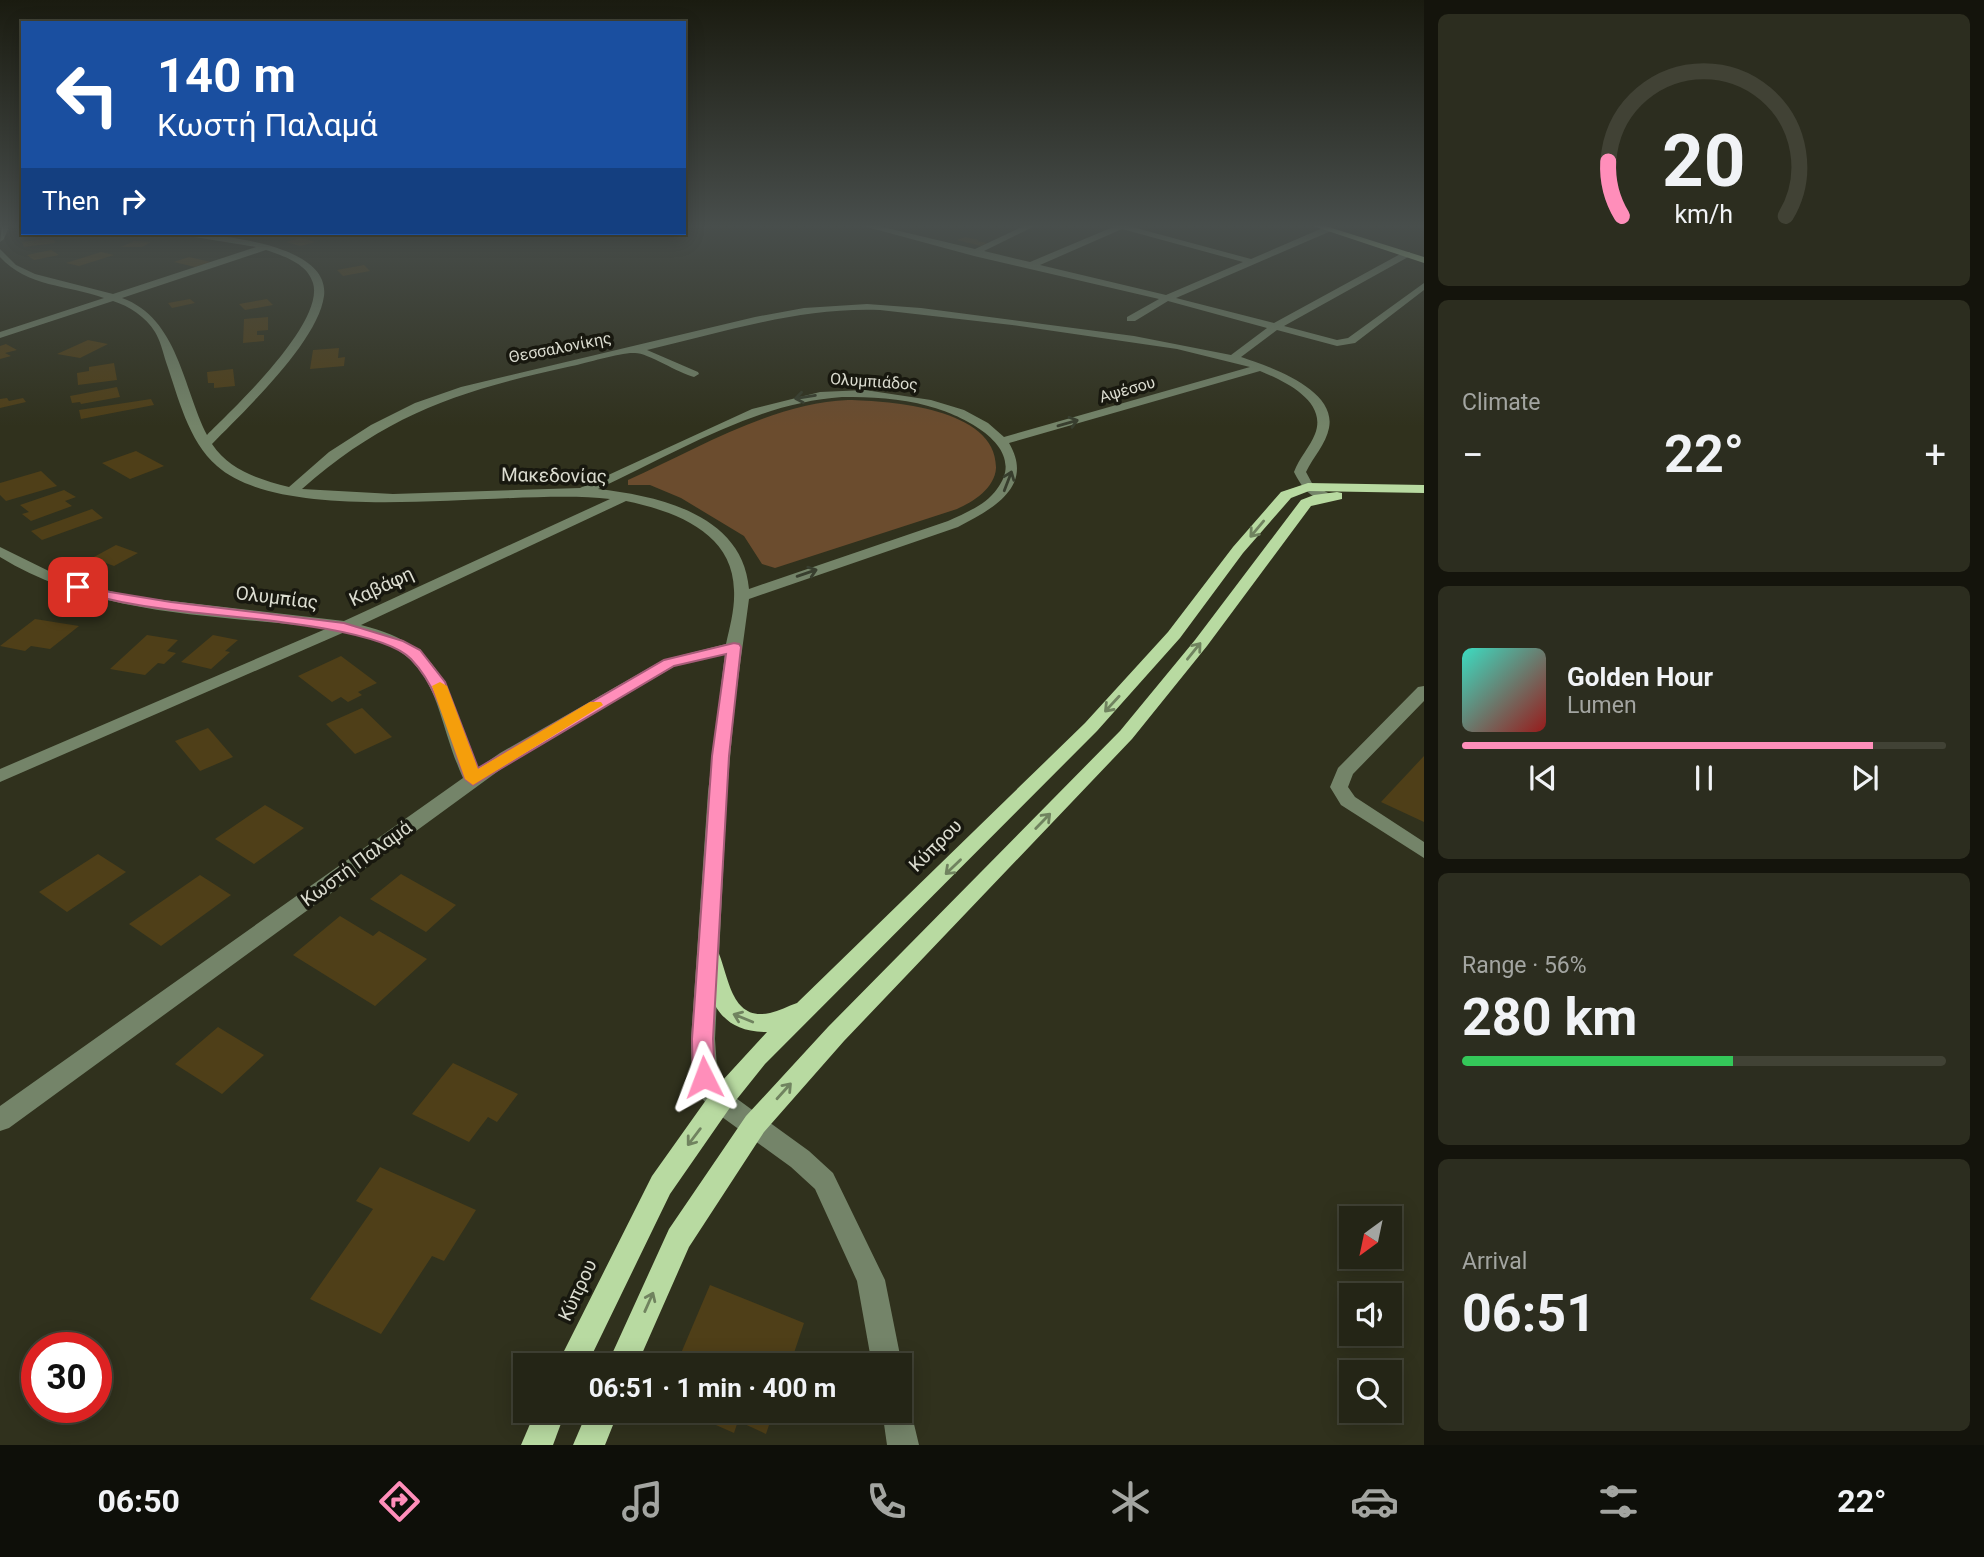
<!DOCTYPE html>
<html lang="en">
<head>
<meta charset="utf-8">
<style>
  body { margin:0; font-family:Roboto,sans-serif; background:#2c2d1f; color:#f1f3f6; height:100vh; display:flex; flex-direction:column; font-size:26px; white-space:nowrap }
  * { box-sizing:border-box; margin:0 }
  p { font-size:23px; color:#a3a5a1 }
  .icon { flex:none; width:38px; height:38px; fill:none; stroke:currentColor; stroke-width:2; stroke-linecap:round; stroke-linejoin:round }
  .map { position:relative; flex:1; overflow:hidden }
  .sheet { display:flex; flex-direction:column; gap:14px; padding:14px; background:#14140c; width:560px }
  .sheet>* { flex:none }
  .top-card { position:absolute; left:21px; top:21px; width:665px; height:214px; border-radius:0px; box-shadow:0 4px 18px #0003,0 0 0 2px #414235; background:#1a4fa0; color:#fff; overflow:hidden }
  .needle { width:46px; rotate:213deg }
  .fabs { position:absolute; left:1339px; top:1206px; display:grid; gap:14px }
  .fabs a { display:grid; place-items:center; width:63px; height:63px; border-radius:0px; background:#242516; box-shadow:0 4px 18px #0003,0 0 0 2px #414235; font-size:35px }
  .speed { position:absolute; left:21px; top:1332px; display:flex; gap:14px; font-size:35px; font-weight:700; text-align:center }
  .speed>* { display:grid; place-content:center; width:91px; height:91px; border-radius:50%; background:#242516; box-shadow:0 4px 18px #0003,0 0 0 2px #414235; line-height:1 }
  .speed .limit { border:10px solid #d22; background:#fff; color:#111 }
  .pin { position:absolute; display:grid; place-items:center; width:60px; height:60px; color:#fff; margin:-30px; border-radius:14px; box-shadow:0 4px 10px #0006 }
  .me { position:absolute; width:77px; margin:-38px; rotate:357deg; stroke-linejoin:round; filter:drop-shadow(0 0 5px #0008) }
  .turn { display:flex; align-items:center; gap:24px; height:147px; padding:0 21px; font-size:32px }
  .turn .icon { width:91px; height:91px; stroke-width:2.5 }
  .turn b { display:block; font-size:49px; line-height:60px }
  .then { display:flex; align-items:center; height:66px; padding:0 21px; background:#0003; gap:14px; font-size:26px }
  .big { font-size:52px; font-weight:700; line-height:1.1 }
  .sheet .widget { flex:1; display:flex; flex-direction:column; justify-content:center; gap:10px; min-width:0; padding:0 24px; border-radius:10px; background:#2c2d1f }
  .sheet .dial { align-items:center; gap:0 }
  .dial svg { height:182px; overflow:visible; fill:none; stroke:#414235; stroke-width:7; stroke-linecap:round; text-anchor:middle }
  .dial text { fill:#f1f3f6; stroke:none }
  .song { display:flex; align-items:center; gap:21px }
  .cover { width:84px; height:84px; border-radius:10px; background:linear-gradient(135deg,hsl(170 70% 55%),hsl(0 70% 35%)) }
  .played { height:7px; border-radius:4px; background:linear-gradient(90deg,#ff8eba 85%,#414235 85%) }
  .keys { display:flex; justify-content:space-around; direction:ltr }
  .heat { display:flex; justify-content:space-between; align-items:center; font-size:38px; direction:ltr }
  .charge { height:10px; border-radius:5px; background:linear-gradient(90deg,#34c759 56%,#414235 0) }
  .trip { position:absolute; left:513px; top:1353px; width:399px; height:70px; border-radius:0px; background:#242516; box-shadow:0 4px 18px #0003,0 0 0 2px #414235; font-weight:700; line-height:70px; text-align:center }
  .dock { display:flex; height:112px; justify-content:space-around; align-items:center; background:#0e0f09; color:#a3a5a1 }
  .dock .icon { width:49px; height:49px }
  .dock .current { color:#ff8eba }
  .dock b { font-size:32px; color:#f1f3f6 }
  main { display:flex; flex:1; min-height:0 }
  .map>svg:first-child { display:block }
  .green { fill:#6b4c2e }
  .building { fill:#4f3f18 }
  .lines { fill:none; stroke-linecap:round; stroke-linejoin:round }
  .minor { fill:#748469; fill-rule:evenodd }
  .major { fill:#b8daa1; fill-rule:evenodd }
  .oneway { stroke:#383e2e }
  .oneway2 { stroke:#70835f }
  .route { fill:#ff8eba; stroke:#a65c79; stroke-width:2 }
  .slow { fill:#f59e0b }
  .labels { text-anchor:middle; stroke-width:7; stroke-linejoin:round; paint-order:stroke }
  .far-street-label { font-size:16px; fill:#dbdcd0; stroke:#18180f }
  .street-label { font-size:19px; fill:#dbdcd0; stroke:#18180f }
</style>
</head>
<body>
<main>
<div class="map">
<svg width="1424" height="1445" viewBox="0 0 1424 1445">
  <rect width="100%" height="100%" fill="#30311d"/>
  <path class="green" d="M848,400C890,401 997,408 996,468C995,488 973,502 957,509L775,568L762,564L744,536L681,498L650,485H628V480C697,449 772,403 848,400Z"/>
  <g class="building">
    <path d="M965,237L979,240L976,241L987,243L981,246L957,240Z"/>
    <path d="M301,238L315,242L300,246L286,242Z"/>
    <path d="M45,239L54,240L55,243L24,247L22,242Z"/>
    <path d="M134,241L151,242L142,247H121Z"/>
    <path d="M51,250L59,255L34,260L27,255Z"/>
    <path d="M101,252L114,255L79,266L66,263Z"/>
    <path d="M189,257L211,262L195,267L174,262Z"/>
    <path d="M364,265L370,271L343,276L337,270Z"/>
    <path d="M190,299L195,303L172,308L168,303Z"/>
    <path d="M267,299L273,305L245,310L239,304Z"/>
    <path d="M268,317V330L257,331V335H264V341L243,343L244,319Z"/>
    <path d="M88,340L108,344L80,358L57,354Z"/>
    <path d="M6,344L17,350L5,353L11,356L0,359V346Z"/>
    <path d="M339,348L338,358L345,357L344,366L310,369L313,350Z"/>
    <path d="M114,363L117,380L78,385L77,373L89,371V367Z"/>
    <path d="M233,369L235,386L214,388V383H208L207,372Z"/>
    <path d="M117,387L120,397L81,404L80,402L72,403L70,396Z"/>
    <path d="M7,398L9,401L23,398L26,402L0,408V399Z"/>
    <path d="M151,399L154,405L81,419L79,410Z"/>
    <path d="M136,451L164,466L130,479L102,463Z"/>
    <path d="M41,471L57,486L6,501L0,495V483Z"/>
    <path d="M64,490L76,497L65,501L72,506L31,521L22,514L29,512L20,505Z"/>
    <path d="M92,509L103,518L42,540L31,531Z"/>
    <path d="M116,545L138,553L114,566L92,558Z"/>
    <path d="M35,619L79,626L50,649L31,646L25,651L0,646Z"/>
    <path d="M147,635L178,640L167,651L176,653L164,664L158,663L145,675L110,669Z"/>
    <path d="M213,635L238,640L225,651L230,652L211,669L181,662Z"/>
    <path d="M341,656L377,683L358,692L362,695L348,702L341,697L332,702L298,676Z"/>
    <path d="M362,708L392,737L355,754L326,724Z"/>
    <path d="M208,728L233,757L200,771L175,741Z"/>
    <path d="M1424,756V822L1381,802Z"/>
    <path d="M265,805L304,828L254,864L215,839Z"/>
    <path d="M98,854L126,872L67,912L39,892Z"/>
    <path d="M401,874L456,905L426,932L370,899Z"/>
    <path d="M200,875L231,895L161,946L129,924Z"/>
    <path d="M340,916L373,936L379,931L427,959L375,1006L293,955Z"/>
    <path d="M218,1027L264,1055L222,1094L175,1064Z"/>
    <path d="M453,1063L518,1094L497,1122L488,1117L469,1142L412,1114Z"/>
    <path d="M380,1167L476,1210L444,1261L432,1256L381,1334L310,1299L373,1209L356,1201Z"/>
    <path d="M710,1285L804,1323L790,1365H676Z"/>
    <path d="M682,1410H774L766,1434L738,1421L734,1433Z"/>
  </g>
  <g class="lines">
    <g class="minor">
      <path d="M2,224H10L4,239L0,242Z"/>
      <path d="M856,224H870L975,249L1028,224H1039L984,251L1030,262L1113,227L1108,224H1121L1251,259L1325,227H1331V231L1176,298L1274,323L1404,252H1410V256L1284,326L1337,340L1348,338L1424,283V290L1355,343L1337,346L1277,330L1241,357C1268,366 1337,389 1329,428C1326,444 1313,457 1306,472L1313,485L1330,494V500C1312,502 1301,486 1294,472C1299,458 1310,447 1315,434C1328,401 1284,381 1260,371L1009,443C1035,487 992,509 958,527L749,599L735,702L727,792L715,1039L718,1082L729,1093L809,1151L833,1173L885,1280L902,1365L900,1370V1365H872L857,1281L815,1189L791,1167L711,1109L700,1096L692,1077L691,1039L708,792L725,654L675,666L512,761L9,1128L0,1131V1106L463,778C431,706 443,651 347,631L0,782V769L328,628C218,615 98,617 0,557V547L65,579L129,596L344,621L610,499C512,487 290,530 217,466C188,441 178,396 166,362C163,352 160,340 155,332C146,317 129,306 113,301L0,338V332L104,298C68,285 27,287 0,257V249L16,265L35,274L113,294L256,247L170,233C206,233 331,241 324,296C318,342 244,411 212,444C230,471 259,479 289,487L329,452L371,425L415,403L461,387L755,317L804,308L867,304L921,308L1134,336L1231,355L1267,328L1168,301L1135,321H1127V317L1159,299L974,256ZM1122,229L1243,262L1166,295L1040,265ZM266,250C283,256 307,263 313,283C325,323 234,408 207,435C183,388 178,318 122,298ZM880,310L1012,325L1177,349L1250,367L1004,437L988,423L964,410L931,400L865,390L820,392L752,409L580,488L393,494L302,489C388,413 462,390 572,366C587,363 621,352 635,353C648,353 678,373 694,377L699,374L698,372L647,350C725,332 799,307 880,310ZM842,397C871,397 900,398 928,406C960,414 1030,446 997,489C986,505 965,513 948,521L749,589C743,515 660,496 598,489C676,453 755,403 842,397ZM626,501C674,511 733,532 734,590C735,608 730,626 726,644L663,660L500,753L477,769C444,696 454,648 361,625Z"/>
      <path d="M1424,686V701L1353,774L1348,787L1355,797L1424,842V858L1341,805L1330,787L1338,768L1418,687Z"/>
      <path d="M900,1396L908,1399L919,1445H887L882,1410H900Z"/>
    </g>
    <g class="major">
      <path d="M1307,224H1319L1424,257V263Z"/>
      <path d="M1308,483L1424,485V493L1309,491L1291,498L1243,553L1180,638L1097,731L765,1064L729,1109L670,1194L587,1365H557L652,1176L711,1093L767,1032C714,1032 709,994 697,953L700,947L708,945L716,947C729,972 729,1022 770,1013C779,1011 788,1006 797,1003L1085,723L1168,632L1233,547L1281,492Z"/>
      <path d="M1337,492L1342,493V499L1311,506L1207,646L1132,739L844,1041L764,1132L689,1247L637,1365H607L669,1229L746,1116L828,1027L1120,731L1195,640L1301,500L1314,495Z"/>
      <path d="M536,1410H566L553,1445H521Z"/>
      <path d="M588,1410H619L605,1445H573Z"/>
    </g>
  </g>
  <defs><path id="oneway-shaft" d="M-6 0H5M1.5-3L5.5 0L1.5 3" fill="none" stroke-width="1.6" stroke-linecap="round" stroke-linejoin="round" transform="scale(1.75)"/></defs>
  <g class="oneway">
    <use href="#oneway-shaft" transform="translate(805 397) rotate(171)"/>
    <use href="#oneway-shaft" transform="translate(1068 423) rotate(-16)"/>
    <use href="#oneway-shaft" transform="translate(1008 481) rotate(-69)"/>
    <use href="#oneway-shaft" transform="translate(807 573) rotate(-19)"/>
  </g>
  <g class="oneway2">
    <use href="#oneway-shaft" transform="translate(1257 529) rotate(130)"/>
    <use href="#oneway-shaft" transform="translate(1194 651) rotate(-51)"/>
    <use href="#oneway-shaft" transform="translate(1112 704) rotate(133)"/>
    <use href="#oneway-shaft" transform="translate(1043 821) rotate(-46)"/>
    <use href="#oneway-shaft" transform="translate(953 867) rotate(136)"/>
    <use href="#oneway-shaft" transform="translate(743 1018) rotate(-158)"/>
    <use href="#oneway-shaft" transform="translate(784 1091) rotate(-48)"/>
    <use href="#oneway-shaft" transform="translate(694 1137) rotate(127)"/>
    <use href="#oneway-shaft" transform="translate(649 1302) rotate(-66)"/>
  </g>
  <linearGradient id="sky" x2="0" y2="1"><stop stop-color="#1a1b10"/><stop offset="0.53" stop-color="#484e4c"/><stop offset="1" stop-color="#484e4c" stop-opacity="0"/></linearGradient>
  <rect width="1424" height="426" fill="url(#sky)"/>
  <path class="route" d="M78,583L104,591L171,602L344,623L403,641L420,650L445,682L478,768L664,660L734,643L739,644L741,647L729,756L713,1039L715,1077L712,1083L704,1086L697,1083L693,1077L692,1039L712,756L726,654L674,666L473,785L465,779C450,739 441,690 411,659C378,625 223,617 172,610C139,606 106,600 73,590L71,587Z"/>
  <path class="slow" d="M440,682L447,686L478,769L590,702H601L603,705L473,785L465,779L432,686Z"/>
  <g class="labels">
    <g class="far-street-label">
      <text transform="translate(560 347) rotate(-11)" y="6">Θεσσαλονίκης</text>
      <text transform="translate(874 381) rotate(4)" y="6">Ολυμπιάδος</text>
      <text transform="translate(1127 389) rotate(-16)" y="6">Αψέσου</text>
    </g>
    <g class="street-label">
      <text transform="translate(554 475) rotate(1)" y="7">Μακεδονίας</text>
      <text transform="translate(381 586) rotate(-25)" y="7">Καβάφη</text>
      <text transform="translate(277 597) rotate(7)" y="7">Ολυμπίας</text>
      <text transform="translate(935 845) rotate(-45)" y="7">Κύπρου</text>
      <text transform="translate(356 863) rotate(-36)" y="7">Κωστή Παλαμά</text>
      <text transform="translate(577 1290) rotate(-65)" y="7">Κύπρου</text>
    </g>
  </g>
</svg>
<div class="fabs">
<a><svg class="needle" viewBox="-14 -14 28 28"><path d="M0-13l5 13h-10z" fill="#e53935"/><path d="M0 13l5-13h-10z" fill="#a3a5a1"/></svg></a>
<a><svg class="icon" aria-label="sound" viewBox="0 0 24 24"><path d="M4 9h4l5-4v14l-5-4H4zM17 9q2 3 0 6"/></svg></a>
<a><svg class="icon" aria-label="search" viewBox="0 0 24 24"><circle cx="10" cy="10" r="6"/><path d="M15 15l6 6"/></svg></a>
</div>
<div class="speed"><div class="limit">30</div></div>
<div class="pin" style="left:78px;top:587px;background:#d93025"><svg class="icon" aria-label="arrive" viewBox="0 0 24 24"><path d="M6 21V4h12l-3 4 3 4H6"/></svg></div>
<svg class="me" style="left:704px;top:1077px" viewBox="-20 -20 40 40"><path d="M0-17L14 15 0 8-14 15z" fill="#ff8eba" stroke="#fff" stroke-width="4"/></svg>
<div class="trip">06:51 · 1 min · 400 m</div>
<div class="top-card">
<div class="turn"><svg class="icon" aria-label="left" viewBox="0 0 24 24"><path d="M17 20v-9H6M10 6l-5 5 5 5"/></svg><div><b>140 m</b>Κωστή Παλαμά</div></div>
<div class="then">Then<svg class="icon" aria-label="right" viewBox="0 0 24 24"><path d="M7 20v-9h11M14 6l5 5-5 5"/></svg></div>
</div>
</div>
<section class="sheet">
<div class="widget dial"><svg viewBox="0 0 100 80">
<path d="M14 69A42 42 0 1 1 86 69"/>
<path d="M14 69A42 42 0 0 1 8 45" stroke="#ff8eba"/>
<text x="50" y="56" font-size="32" font-weight="700">20</text>
<text x="50" y="72" font-size="11">km/h</text>
</svg></div>
<div class="widget"><p>Climate</p>
<div class="heat"><a>−</a><b class="big">22°</b><a>+</a></div>
</div>
<div class="widget">
<div class="song"><i class="cover"></i><div><b>Golden Hour</b><p>Lumen</p></div></div>
<div class="played"></div>
<div class="keys"><svg class="icon" aria-label="previous" viewBox="0 0 24 24"><path d="M18 5L8 12l10 7zM5 5v14"/></svg><svg class="icon" aria-label="pause" viewBox="0 0 24 24"><path d="M8 5v14M16 5v14"/></svg><svg class="icon" aria-label="next" viewBox="0 0 24 24"><path d="M6 5l10 7-10 7zM19 5v14"/></svg></div>
</div>
<div class="widget"><p>Range · 56%</p><b class="big">280 km</b><div class="charge"></div></div>
<div class="widget"><p>Arrival</p><b class="big">06:51</b></div>
</section>
</main>
<nav class="dock">
<b>06:50</b>
<svg class="icon current" aria-label="directions" viewBox="0 0 24 24"><path d="M12 3l9 9-9 9-9-9zM9 14v-3h6M13 9l2 2-2 2"/></svg>
<svg class="icon" aria-label="music" viewBox="0 0 24 24"><path d="M9 18V5l10-2v13"/><circle cx="6" cy="18" r="3"/><circle cx="16" cy="16" r="3"/></svg>
<svg class="icon" aria-label="phone" viewBox="0 0 24 24"><path d="M5 4h4l2 5-3 2q2 4 5 5l2-3 5 2v4C11 20 4 13 5 4z"/></svg>
<svg class="icon" aria-label="climate" viewBox="0 0 24 24"><path d="M12 3v18M4 7l16 10M4 17L20 7"/></svg>
<svg class="icon" aria-label="car" viewBox="0 0 24 24"><path d="M5 17H2v-5l4-1 3-4h7l3 4 3 1v5h-3M9 17h6M6 11h13"/><circle cx="7" cy="17" r="2"/><circle cx="17" cy="17" r="2"/></svg>
<svg class="icon" aria-label="filters" viewBox="0 0 24 24"><path d="M4 7h16M4 17h16"/><circle cx="9" cy="7" r="2"/><circle cx="15" cy="17" r="2"/></svg>
<b>22°</b>
</nav>
</body>
</html>
